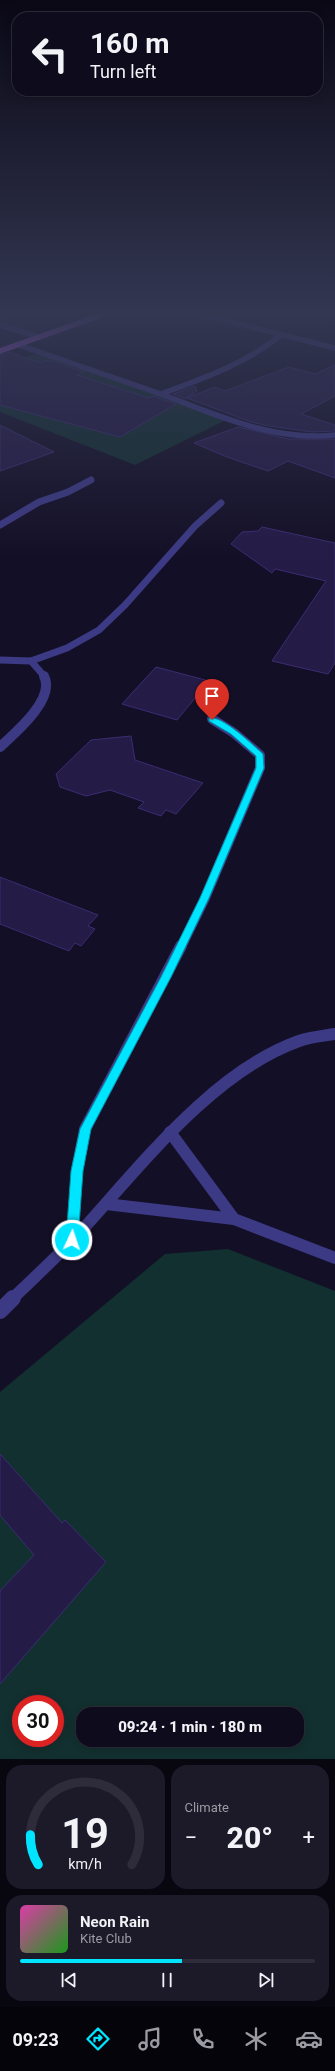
<!DOCTYPE html>
<html lang="en">
<head>
<meta charset="utf-8">
<style>
  body { margin:0; font-family:Roboto,sans-serif; background:#1c1929; color:#f1f3f6; height:100vh; display:flex; flex-direction:column; font-size:15px; white-space:nowrap }
  * { box-sizing:border-box; margin:0 }
  p { font-size:13px; color:#9b9ba3 }
  .icon { flex:none; width:22px; height:22px; fill:none; stroke:currentColor; stroke-width:2; stroke-linecap:round; stroke-linejoin:round }
  .map { position:relative; height:1759px; overflow:hidden }
  .side { display:flex; flex-direction:column; gap:6px; padding:6px; background:#08060f; flex:1 }
  .side>* { flex:none }
  .guide { position:absolute; left:12px; top:12px; width:311px; height:84px; border-radius:16px; box-shadow:0 2px 10px #0003,0 0 0 1px #2e2b3b; background:#0e0b1c; color:#f1f3f6; overflow:hidden }
  .speed { position:absolute; left:12px; top:1695px; display:flex; gap:8px; font-size:20px; font-weight:700; text-align:center }
  .speed>* { display:grid; place-content:center; width:52px; height:52px; border-radius:50%; background:#0e0b1c; box-shadow:0 2px 10px #0003,0 0 0 1px #2e2b3b; line-height:1 }
  .speed .limit { border:6px solid #d22; background:#fff; color:#111 }
  .pin { position:absolute; display:grid; place-items:center; width:34px; height:34px; color:#fff; margin:-41px -17px; border-radius:50% 50% 50% 0; rotate:-45deg; box-shadow:0 0 4px #0007 }
  .pin .icon { rotate:45deg }
  .me { position:absolute; width:44px; margin:-22px; rotate:3deg; stroke-linejoin:round; filter:drop-shadow(0 0 3px #0008) }
  .turn { display:flex; align-items:center; gap:14px; height:84px; padding:0 12px; font-size:18px }
  .turn .icon { width:52px; height:52px; stroke-width:2.5 }
  .turn b { display:block; font-size:28px; line-height:34px }
  .big { font-size:30px; font-weight:800; line-height:1.1 }
  .side .card { flex:1; display:flex; flex-direction:column; justify-content:center; gap:6px; min-width:0; padding:0 14px; border-radius:16px; background:#1c1929 }
  .side .dial { align-items:center; gap:0 }
  .dial svg { height:104px; overflow:visible; fill:none; stroke:#2e2b3b; stroke-width:7; stroke-linecap:round; text-anchor:middle }
  .dial text { fill:#f1f3f6; stroke:none }
  .song { display:flex; align-items:center; gap:12px }
  .cover { width:48px; height:48px; border-radius:6px; background:linear-gradient(135deg,hsl(320 70% 55%),hsl(120 70% 35%)) }
  .played { height:4px; border-radius:2px; background:linear-gradient(90deg,#00e5ff 55%,#2e2b3b 55%) }
  .keys { display:flex; justify-content:space-around; direction:ltr }
  .heat { display:flex; justify-content:space-between; align-items:center; font-size:22px; direction:ltr }
  .side .tiles { flex:1; display:grid; gap:6px; grid-template-columns:1fr 1fr }
  .card:last-child { grid-column:span 2 }
  .trip { position:absolute; left:76px; top:1707px; width:228px; height:40px; border-radius:16px; background:#0e0b1c; box-shadow:0 2px 10px #0003,0 0 0 1px #2e2b3b; font-weight:800; line-height:40px; text-align:center }
  .menu { display:flex; height:64px; justify-content:space-around; align-items:center; background:#06040b; color:#9b9ba3 }
  .menu .icon { width:28px; height:28px }
  .menu .active { color:#00e5ff }
  .menu b { font-size:18px; color:#f1f3f6 }
  .map>svg:first-child { display:block }
  .green { fill:#12302f; fill-rule:evenodd }
  .building { fill:#241b47; stroke:#3b2d73 }
  .lines { fill:none; stroke-linecap:round; stroke-linejoin:round }
  .street-far4 { stroke:#3d3a85; stroke-width:5.5 }
  .street-far3 { stroke:#3d3a85; stroke-width:7 }
  .street-far2 { stroke:#3d3a85; stroke-width:10 }
  .street-far1 { stroke:#3d3a85; stroke-width:12 }
  .street { stroke:#3d3a85; stroke-width:16 }
  .primary { stroke:#c25bff; stroke-width:5.5 }
  .route { fill:#00e5ff; stroke:#0095a6 }
</style>
</head>
<body>
<div class="map">
<svg width="335" height="1759" viewBox="0 0 335 1759">
  <rect width="100%" height="100%" fill="#130f26"/>
  <g class="green">
    <path d="M37,353L230,418L135,465L0,412V367Z"/>
    <path d="M228,1249L335,1291V1759H0V1392L165,1254ZM21,1704H55V1738H21ZM83,1714H297V1740H83Z"/>
  </g>
  <g class="building">
    <path d="M9,352L40,363L48,360L55,362L84,372L77,375L148,398L154,396L176,404L120,437L0,405V355Z"/>
    <path d="M335,365V396L301,414L335,425V431L312,432L269,426L251,422L187,398L215,387L225,391L289,367L315,374Z"/>
    <path d="M195,386L197,391L185,399L173,394Z"/>
    <path d="M0,425L54,452L0,471Z"/>
    <path d="M238,427L289,439H335V478L288,461L268,471L227,457L194,443Z"/>
    <path d="M262,527L335,543V663L328,674L272,661L326,581L275,569L272,573L231,544L242,532L258,531Z"/>
    <path d="M156,667L209,681L177,720L122,704Z"/>
    <path d="M131,736L135,760L203,783L176,814L166,810L161,816L138,808L144,802L110,790L86,796L60,787L56,774L91,740Z"/>
    <path d="M0,877L98,915L88,926L95,929L81,946L75,943L69,951L0,924Z"/>
    <path d="M0,1454L62,1523L65,1520L106,1562L0,1684V1591L34,1555L0,1515Z"/>
  </g>
  <g class="lines">
    <g class="street-far4">
      <path d="M195,313L335,348"/>
      <path d="M0,319L6,313"/>
      <path d="M0,325L39,337"/>
      <path d="M19,345L161,394C204,378 245,364 281,335"/>
      <path d="M161,394C217,415 274,442 335,435"/>
    </g>
    <g class="street-far3">
      <path d="M0,525L39,502L68,492L91,480"/>
      <path d="M0,660L31,661L67,648L99,630L125,605L195,526L221,503"/>
      <path d="M31,661L45,677"/>
    </g>
    <g class="street-far2">
      <path d="M0,747C15,733 56,699 44,676"/>
      <path d="M181,947L205,898L260,768V755L234,733L212,719"/>
    </g>
    <g class="street-far1">
      <path d="M170,1132L234,1219"/>
      <path d="M106,1204L234,1219L335,1258"/>
      <path d="M72,1240L77,1171L85,1129L181,946"/>
      <path d="M12,1299C36,1276 61,1253 83,1229C142,1164 214,1071 299,1041C310,1037 323,1036 335,1034"/>
    </g>
    <path class="street" d="M0,1311L13,1298"/>
    <path class="primary" d="M0,351L107,313"/>
  </g>
  <linearGradient id="sky" x2="0" y2="1"><stop stop-color="#0a0815"/><stop offset="0.56" stop-color="#333752"/><stop offset="1" stop-color="#333752" stop-opacity="0"/></linearGradient>
  <rect width="335" height="559" fill="url(#sky)"/>
  <path class="route" d="M209,718C222,715 253,745 263,754L264,768L209,898L171,977L91,1129L83,1171L78,1240L76,1244L72,1246L68,1244L66,1240L71,1171L80,1129L161,977L200,898L256,768V756L231,734L209,721Z"/>
</svg>
<div class="speed"><div class="limit">30</div></div>
<div class="pin" style="left:212px;top:720px;background:#d93025"><svg class="icon" aria-label="arrive" viewBox="0 0 24 24"><path d="M6 21V4h12l-3 4 3 4H6"/></svg></div>
<svg class="me" style="left:72px;top:1240px" viewBox="-20 -20 40 40"><circle r="17" fill="#00e5ff" stroke="#fff" stroke-width="3"/><path d="M0-11L8 9 0 5-8 9z" fill="#fff"/></svg>
<div class="trip">09:24 · 1 min · 180 m</div>
<div class="guide">
<div class="turn"><svg class="icon" aria-label="left" viewBox="0 0 24 24"><path d="M17 20v-9H6M10 6l-5 5 5 5"/></svg><div><b>160 m</b>Turn left</div></div>
</div>
</div>
<section class="side">
<div class="tiles">
<div class="card dial"><svg viewBox="0 0 100 80">
<path d="M14 69A42 42 0 1 1 86 69"/>
<path d="M14 69A42 42 0 0 1 8 46" stroke="#00e5ff"/>
<text x="50" y="56" font-size="32" font-weight="700">19</text>
<text x="50" y="72" font-size="11">km/h</text>
</svg></div>
<div class="card"><p>Climate</p>
<div class="heat"><a>−</a><b class="big">20°</b><a>+</a></div>
</div>
<div class="card">
<div class="song"><i class="cover"></i><div><b>Neon Rain</b><p>Kite Club</p></div></div>
<div class="played"></div>
<div class="keys"><svg class="icon" aria-label="previous" viewBox="0 0 24 24"><path d="M18 5L8 12l10 7zM5 5v14"/></svg><svg class="icon" aria-label="pause" viewBox="0 0 24 24"><path d="M8 5v14M16 5v14"/></svg><svg class="icon" aria-label="next" viewBox="0 0 24 24"><path d="M6 5l10 7-10 7zM19 5v14"/></svg></div>
</div>
</div>
</section>
<nav class="menu">
<b>09:23</b>
<svg class="icon active" aria-label="directions" viewBox="0 0 24 24"><path d="M12 3l9 9-9 9-9-9zM9 14v-3h6M13 9l2 2-2 2"/></svg>
<svg class="icon" aria-label="music" viewBox="0 0 24 24"><path d="M9 18V5l10-2v13"/><circle cx="6" cy="18" r="3"/><circle cx="16" cy="16" r="3"/></svg>
<svg class="icon" aria-label="phone" viewBox="0 0 24 24"><path d="M5 4h4l2 5-3 2q2 4 5 5l2-3 5 2v4C11 20 4 13 5 4z"/></svg>
<svg class="icon" aria-label="climate" viewBox="0 0 24 24"><path d="M12 3v18M4 7l16 10M4 17L20 7"/></svg>
<svg class="icon" aria-label="car" viewBox="0 0 24 24"><path d="M5 17H2v-5l4-1 3-4h7l3 4 3 1v5h-3M9 17h6M6 11h13"/><circle cx="7" cy="17" r="2"/><circle cx="17" cy="17" r="2"/></svg>
</nav>
</body>
</html>
